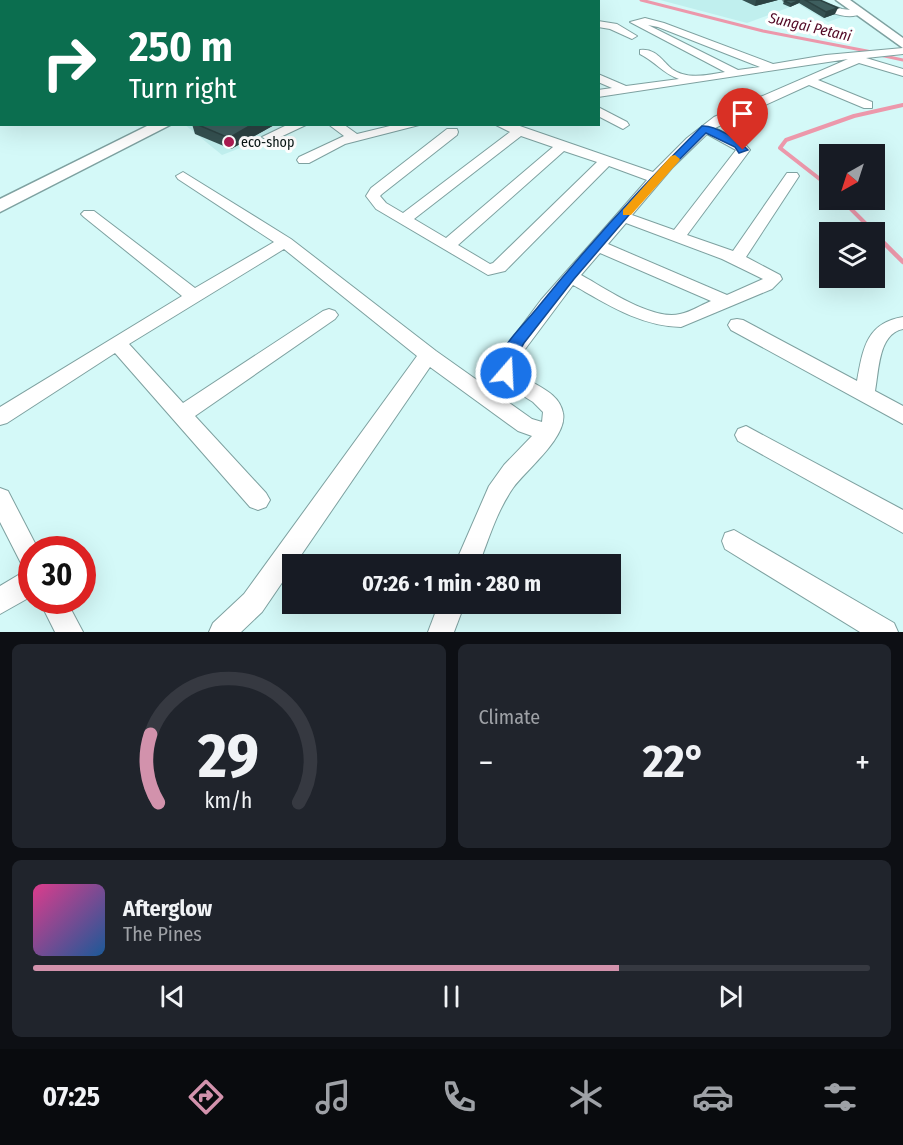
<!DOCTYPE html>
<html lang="en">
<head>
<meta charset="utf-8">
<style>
  body { margin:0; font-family:"Fira Sans Condensed",sans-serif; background:#20242c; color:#f1f3f6; height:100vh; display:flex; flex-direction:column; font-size:22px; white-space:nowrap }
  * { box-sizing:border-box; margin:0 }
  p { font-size:20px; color:#9ea1a6 }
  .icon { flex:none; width:33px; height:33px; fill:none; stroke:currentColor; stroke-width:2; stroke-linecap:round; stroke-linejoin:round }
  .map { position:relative; height:632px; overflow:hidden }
  .side { display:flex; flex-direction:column; gap:12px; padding:12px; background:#0d0f14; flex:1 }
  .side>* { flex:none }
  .top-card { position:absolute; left:0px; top:0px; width:600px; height:126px; box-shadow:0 6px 24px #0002; background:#0b6e4f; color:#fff; overflow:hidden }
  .needle { width:39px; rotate:219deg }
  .tools { position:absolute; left:819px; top:144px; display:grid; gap:12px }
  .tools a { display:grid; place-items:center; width:66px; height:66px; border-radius:0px; background:#171b24; box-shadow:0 6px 24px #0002; font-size:30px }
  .speed { position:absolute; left:18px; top:536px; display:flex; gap:12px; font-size:30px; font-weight:700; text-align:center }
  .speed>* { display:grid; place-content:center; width:78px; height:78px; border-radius:50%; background:#171b24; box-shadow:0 6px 24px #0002; line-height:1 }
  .speed .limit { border:9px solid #d22; background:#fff; color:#111 }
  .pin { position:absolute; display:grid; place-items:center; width:51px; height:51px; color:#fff; margin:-62px -26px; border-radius:50% 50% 50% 0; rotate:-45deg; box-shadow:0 0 6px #0007 }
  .pin .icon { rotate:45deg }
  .me { position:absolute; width:66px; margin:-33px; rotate:19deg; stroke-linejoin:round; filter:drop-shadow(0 0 4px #0008) }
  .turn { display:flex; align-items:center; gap:21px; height:126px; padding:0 30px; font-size:27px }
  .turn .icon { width:78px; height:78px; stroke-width:2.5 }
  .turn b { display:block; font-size:42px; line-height:51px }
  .big { font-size:45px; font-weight:700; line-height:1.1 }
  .side .tile { flex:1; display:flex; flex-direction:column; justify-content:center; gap:9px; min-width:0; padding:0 21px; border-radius:9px; background:#20242c }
  .side .dial { align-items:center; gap:0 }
  .dial svg { height:156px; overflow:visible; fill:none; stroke:#363941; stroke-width:7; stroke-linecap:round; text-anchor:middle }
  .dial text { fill:#f1f3f6; stroke:none }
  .song { display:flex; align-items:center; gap:18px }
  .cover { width:72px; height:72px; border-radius:9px; background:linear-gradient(135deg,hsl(330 70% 55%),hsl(210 70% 35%)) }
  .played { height:6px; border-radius:3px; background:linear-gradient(90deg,#d292ac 70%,#363941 70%) }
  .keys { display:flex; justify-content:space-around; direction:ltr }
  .heat { display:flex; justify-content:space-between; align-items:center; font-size:33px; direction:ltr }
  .side .tiles { flex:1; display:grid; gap:12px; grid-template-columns:1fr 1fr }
  .tile:last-child { grid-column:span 2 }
  .trip { position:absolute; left:282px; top:554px; width:339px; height:60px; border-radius:0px; background:#171b24; box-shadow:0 6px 24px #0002; font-weight:700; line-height:60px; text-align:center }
  .dock { display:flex; height:96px; justify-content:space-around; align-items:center; background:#090b0e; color:#9ea1a6 }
  .dock .icon { width:42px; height:42px }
  .dock .current { color:#d292ac }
  .dock b { font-size:27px; color:#f1f3f6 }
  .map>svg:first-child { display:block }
  .built { fill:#c0efee }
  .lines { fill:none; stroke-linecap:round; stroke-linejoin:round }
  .stream-far2 { stroke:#ec98ab; stroke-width:3 }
  .stream-far1 { stroke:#ec98ab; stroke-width:4 }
  .stream { stroke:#ec98ab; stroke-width:4.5 }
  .minor-casing { stroke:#7ea1a0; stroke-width:2 }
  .major-casing { stroke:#7ea1a0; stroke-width:3 }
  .minor { fill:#fff; fill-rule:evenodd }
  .major { fill:#fff; fill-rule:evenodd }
  .wall { fill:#355151 }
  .shaded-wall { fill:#2b4242 }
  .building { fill:#3e5e5e; stroke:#2b4242; stroke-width:1.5 }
  .route { fill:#1a73e8; stroke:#114b97; stroke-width:1.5 }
  .slow { fill:#f59e0b }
  .poi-dot { fill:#ac1b52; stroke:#fff; stroke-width:2 }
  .labels { text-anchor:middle; stroke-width:6; stroke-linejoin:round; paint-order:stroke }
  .far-poi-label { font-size:14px; fill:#071514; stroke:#fff; text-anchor:start }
  .far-water-label { font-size:15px; font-style:italic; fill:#510623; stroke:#fff }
</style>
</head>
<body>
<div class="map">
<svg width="903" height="632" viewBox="0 0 903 632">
  <rect width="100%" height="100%" fill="#d4f9f8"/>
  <g class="built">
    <path d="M660,0H825L850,14L828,22L798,4L747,23Z"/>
    <path d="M184,124L300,125L222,155Z"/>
  </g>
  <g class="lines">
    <g class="stream-far2">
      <path d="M641,0L763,31L872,52"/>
      <path d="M880,55L903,60"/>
    </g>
    <g class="stream-far1">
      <path d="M830,187L780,148L786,140L854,116L903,105"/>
      <path d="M842,200L874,232"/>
    </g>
    <path class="stream" d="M874,233L903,262"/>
    <g class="minor-casing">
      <g id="minor">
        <path d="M264,0H291L292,2H265Z"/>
        <path d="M815,0L842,9L860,11L862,13C848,22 826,10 812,5V1Z"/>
        <path d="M645,18L664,23L773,64L826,55L903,48V54L866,58L903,69V76L859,63L818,80L872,102V108H864L809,85L715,128L743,142L750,150L687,235L733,251L787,173H797L799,176L746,257L780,275L782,279L772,289L681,327C640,326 607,304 573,285L517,360L516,371C531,385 559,390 563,413C568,437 526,470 513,488C497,511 489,538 479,564H455L489,486L504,465L532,436L518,431L430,367L295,564H292V568L262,612L241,632H209L213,623L244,594L417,356L284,249L129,344L183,403L323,311L329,309L335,311L338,315L335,319L195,416L266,493L270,500L266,507L258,510L250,507L115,353L7,423L0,425V407L182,296L84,217L81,214L84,211H94L195,288L274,242L178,179L176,176L183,172L291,239L436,351L532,419L542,422L543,412L533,402L503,383L496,373L497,359L541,300L647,180L609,166L505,271L488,275L376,209L366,196L371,188L447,129H457L458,132L457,135L382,194L380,196L386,203L403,213L510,132L494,124H514L653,172L687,138L714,117L848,59L598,97V90L612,88L598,82V74L626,86L679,79C662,73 656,62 640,54V50C656,48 662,61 672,69C687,80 708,75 725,72L630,22ZM648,25L658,27L760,67L738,70ZM707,134L736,150L674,230L632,215L672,168ZM521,136L553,147L446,238L414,219ZM564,151L597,162L493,263L490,264L458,245ZM626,223L722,259L763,279L727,295L608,244ZM600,253L711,301C701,305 691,312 680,314C652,321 605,288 581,275Z"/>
        <path d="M598,21L617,24L637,36L632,39L610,29L598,27Z"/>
        <path d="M598,107L627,122L629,125L623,129L598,116Z"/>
        <path d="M289,124H308L274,140L269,141L262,137Z"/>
        <path d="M328,124H343L357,134L398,124H423L345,144L309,163H299L297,160L299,157L344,136Z"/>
        <path d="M903,317V329C878,334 879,371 875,391L903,406V424L731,330L728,325L731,320L737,319L743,320L857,381C863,349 866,323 903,317Z"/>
        <path d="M746,426L903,510V533L738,441L735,435L738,429Z"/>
        <path d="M0,488L8,491L38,549H32V596L0,614V586L25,571L0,522Z"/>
        <path d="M734,530L894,623L898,632H860L725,549L722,541L725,533Z"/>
        <path d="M39,600H66L83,632H55Z"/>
        <path d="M439,603H465L454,632H428Z"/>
      </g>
    </g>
    <g class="major-casing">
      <g id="major">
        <path d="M408,0H421L407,2Z"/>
        <path d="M836,0H850L903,38V48Z"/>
        <path d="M151,124H172L0,212V199Z"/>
      </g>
    </g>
    <use href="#minor" class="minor"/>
    <use href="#major" class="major"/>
  </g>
  <g class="wall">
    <path d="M452,0H473V2H454Z"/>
    <path d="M742,0H778L755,6Z"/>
    <path d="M788,0H820L835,14L824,18L799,3L790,7L783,4L784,1Z"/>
    <path d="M192,124H276L231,149L195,134Z"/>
  </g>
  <g class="shaded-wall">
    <path d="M756,0H778L755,6Z"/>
    <path d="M800,0L799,3L790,7L791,4Z"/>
    <path d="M838,8L835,14L824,18L826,12Z"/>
    <path d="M253,124H276L231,149L229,138Z"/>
  </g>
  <g class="building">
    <path d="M291,0H304L306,2H284Z"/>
    <path d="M788,0H800L791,4L784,1Z"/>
    <path d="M805,0H820L838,8L826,12Z"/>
    <path d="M196,124H253L229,138Z"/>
  </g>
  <path class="route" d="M702,126C715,125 739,140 748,150L739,153L735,147L706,133L659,180L574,279L524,343L514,360L511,377H501C498,372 498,364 499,359C504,343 527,321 538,307C589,244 644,184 702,126Z"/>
  <path class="slow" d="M675,155L680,159L679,161L631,215H623V210L671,156Z"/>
  <circle class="poi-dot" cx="229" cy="142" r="6"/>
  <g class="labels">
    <g class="far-poi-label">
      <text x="241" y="147">eco-shop</text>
    </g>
    <g class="far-water-label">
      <text transform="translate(810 27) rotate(13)" y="5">Sungai Petani</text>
    </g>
  </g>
</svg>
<div class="tools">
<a><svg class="needle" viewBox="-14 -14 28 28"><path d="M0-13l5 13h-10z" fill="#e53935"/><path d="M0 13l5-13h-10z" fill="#9ea1a6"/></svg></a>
<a><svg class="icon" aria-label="layers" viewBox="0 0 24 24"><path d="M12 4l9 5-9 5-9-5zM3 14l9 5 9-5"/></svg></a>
</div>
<div class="speed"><div class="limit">30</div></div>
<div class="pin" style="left:743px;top:150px;background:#d93025"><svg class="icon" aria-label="arrive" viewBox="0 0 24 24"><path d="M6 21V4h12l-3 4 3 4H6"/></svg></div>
<svg class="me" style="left:506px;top:373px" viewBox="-20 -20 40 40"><circle r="17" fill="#1a73e8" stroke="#fff" stroke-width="3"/><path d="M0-11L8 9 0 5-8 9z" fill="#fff"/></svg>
<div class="trip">07:26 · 1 min · 280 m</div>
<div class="top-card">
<div class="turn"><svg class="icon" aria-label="right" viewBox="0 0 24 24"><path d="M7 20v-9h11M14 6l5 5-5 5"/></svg><div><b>250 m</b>Turn right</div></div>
</div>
</div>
<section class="side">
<div class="tiles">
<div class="tile dial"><svg viewBox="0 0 100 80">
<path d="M14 69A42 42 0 1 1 86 69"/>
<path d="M14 69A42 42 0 0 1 10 34" stroke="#d292ac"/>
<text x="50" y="56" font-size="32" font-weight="700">29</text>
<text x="50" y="72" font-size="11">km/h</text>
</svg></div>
<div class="tile"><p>Climate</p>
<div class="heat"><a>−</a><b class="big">22°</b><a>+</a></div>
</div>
<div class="tile">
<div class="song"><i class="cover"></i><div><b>Afterglow</b><p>The Pines</p></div></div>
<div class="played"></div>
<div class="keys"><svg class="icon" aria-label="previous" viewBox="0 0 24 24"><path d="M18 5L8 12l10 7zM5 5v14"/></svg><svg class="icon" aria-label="pause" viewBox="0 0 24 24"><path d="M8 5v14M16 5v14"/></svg><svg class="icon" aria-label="next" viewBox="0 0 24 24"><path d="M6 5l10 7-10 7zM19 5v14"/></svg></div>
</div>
</div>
</section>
<nav class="dock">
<b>07:25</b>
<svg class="icon current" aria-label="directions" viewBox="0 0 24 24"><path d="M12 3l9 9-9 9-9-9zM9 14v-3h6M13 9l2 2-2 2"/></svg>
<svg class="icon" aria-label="music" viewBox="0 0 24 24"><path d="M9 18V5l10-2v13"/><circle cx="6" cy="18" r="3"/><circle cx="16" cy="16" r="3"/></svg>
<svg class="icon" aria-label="phone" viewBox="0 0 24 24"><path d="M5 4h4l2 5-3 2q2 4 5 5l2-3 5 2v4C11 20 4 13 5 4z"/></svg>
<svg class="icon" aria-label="climate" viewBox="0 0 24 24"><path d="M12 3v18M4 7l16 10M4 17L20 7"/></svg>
<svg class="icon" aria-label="car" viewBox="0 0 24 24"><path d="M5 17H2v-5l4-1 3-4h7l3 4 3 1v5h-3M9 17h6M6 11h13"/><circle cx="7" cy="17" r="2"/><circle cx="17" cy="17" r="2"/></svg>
<svg class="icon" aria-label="filters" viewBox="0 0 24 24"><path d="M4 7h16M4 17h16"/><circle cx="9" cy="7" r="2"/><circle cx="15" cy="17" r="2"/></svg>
</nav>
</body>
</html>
